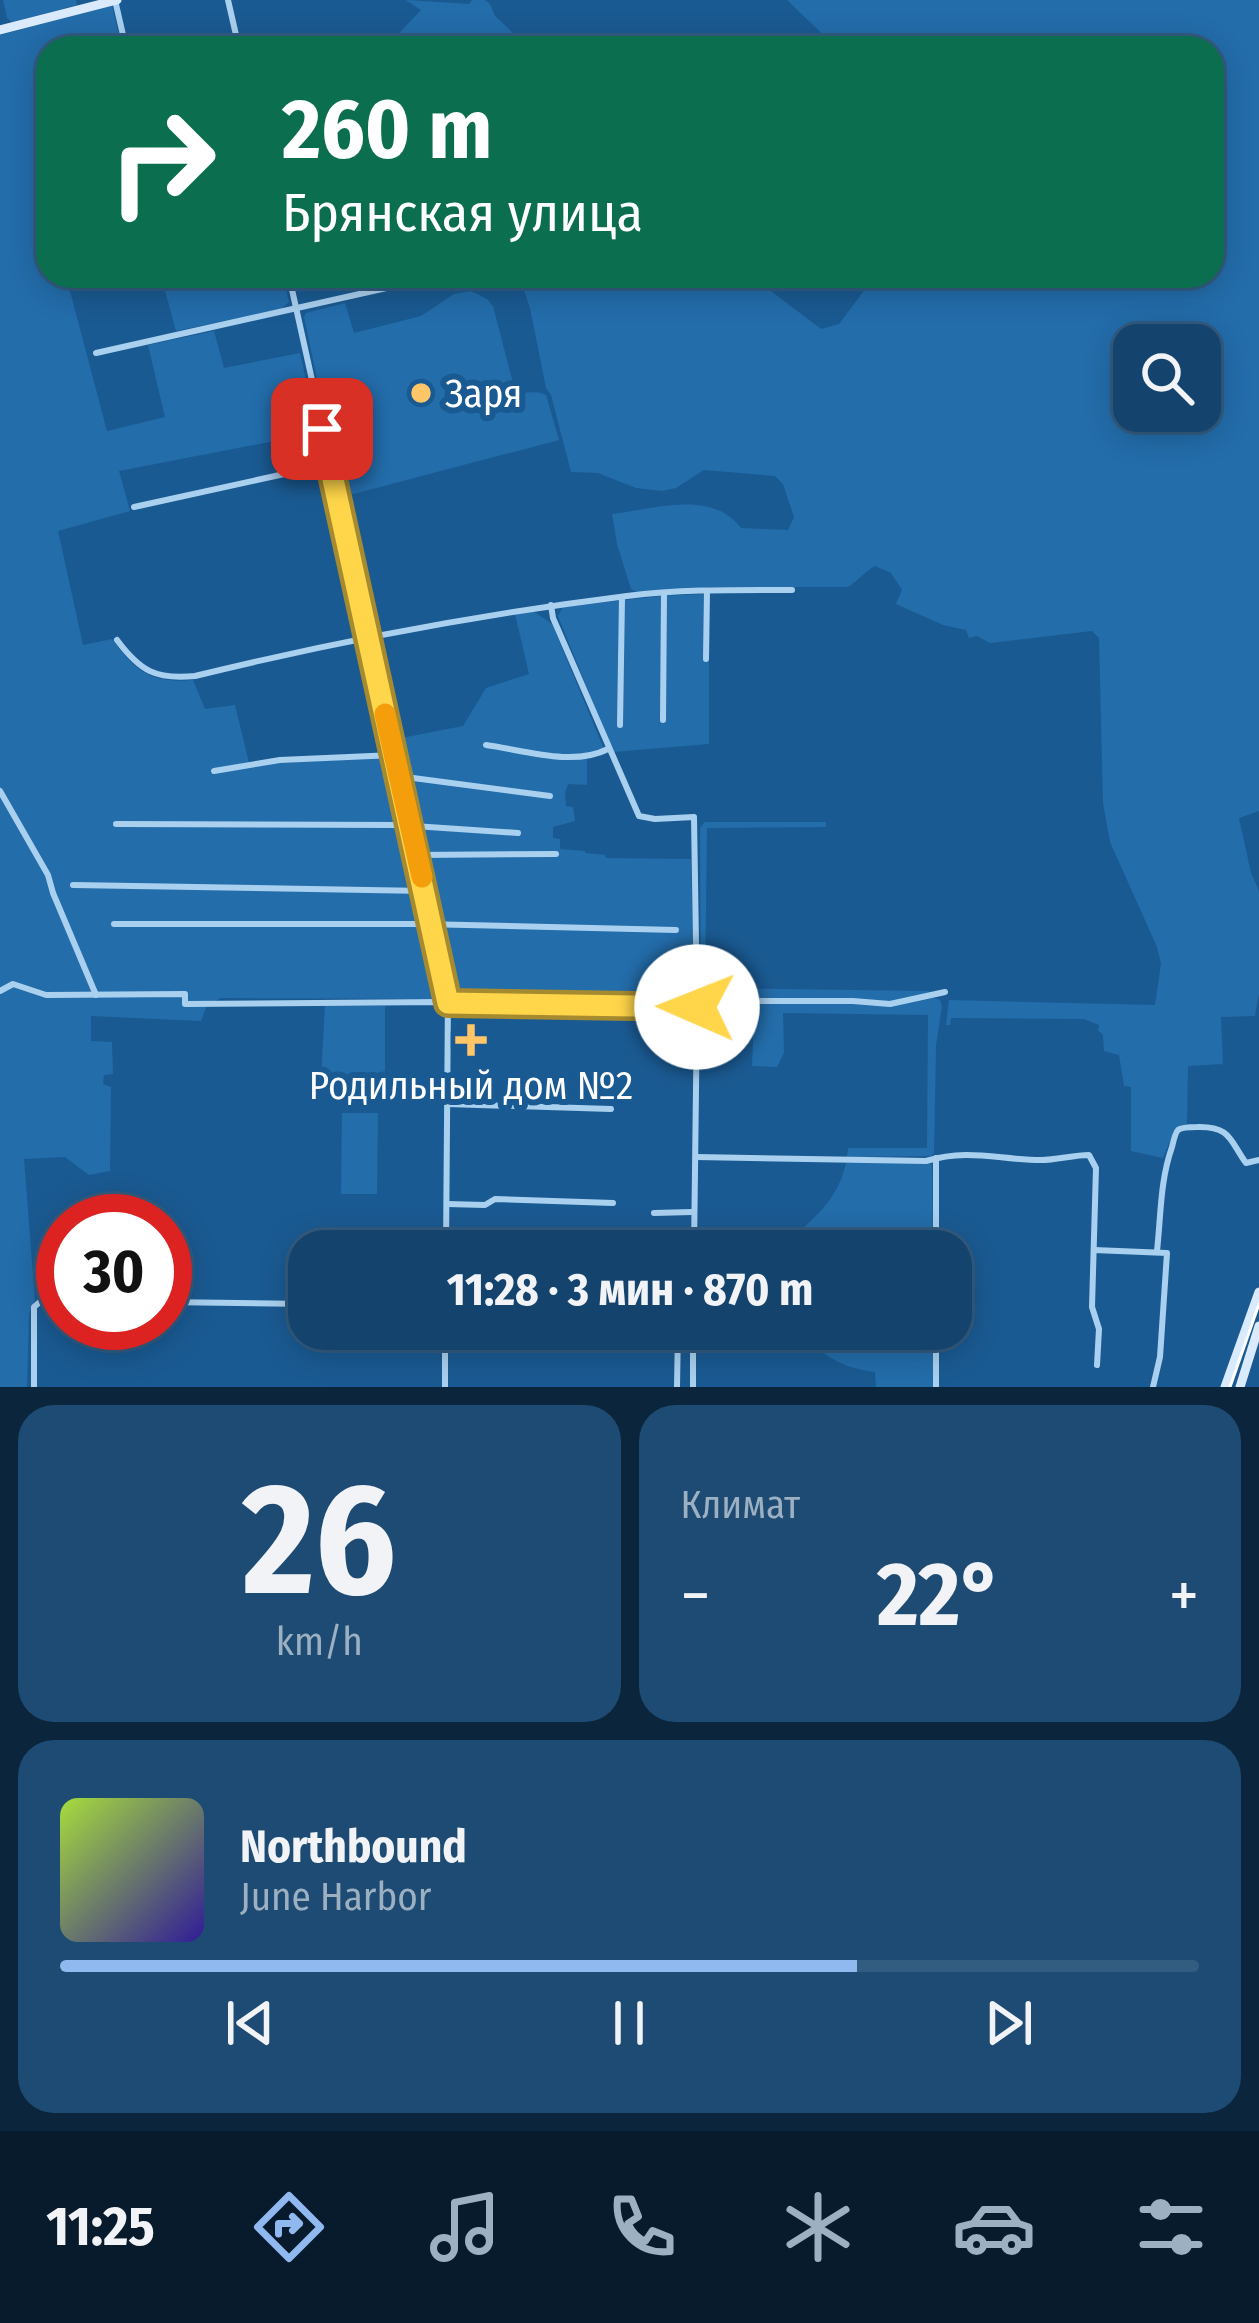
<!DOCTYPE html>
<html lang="ru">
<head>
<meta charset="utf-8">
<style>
  body { margin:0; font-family:"Fira Sans Condensed",sans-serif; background:#1d4b73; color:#f1f3f6; height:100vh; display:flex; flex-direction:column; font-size:45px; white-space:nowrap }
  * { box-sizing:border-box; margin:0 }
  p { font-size:39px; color:#9db0c2 }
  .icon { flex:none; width:66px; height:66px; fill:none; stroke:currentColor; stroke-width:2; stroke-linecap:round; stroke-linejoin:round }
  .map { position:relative; height:1387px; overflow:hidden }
  .sheet { display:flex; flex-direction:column; gap:18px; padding:18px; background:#0b253c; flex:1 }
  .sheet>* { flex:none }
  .top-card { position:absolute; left:36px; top:36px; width:1188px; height:252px; border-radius:36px; box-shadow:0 6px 30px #0003,0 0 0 3px #335c81; background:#0b6e4f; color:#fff; overflow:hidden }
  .tools { position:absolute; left:1113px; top:324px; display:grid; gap:24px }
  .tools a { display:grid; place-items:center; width:108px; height:108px; border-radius:24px; background:#14446e; box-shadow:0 6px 30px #0003,0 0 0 3px #335c81; font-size:60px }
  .speed { position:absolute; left:36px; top:1194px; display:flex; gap:24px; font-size:60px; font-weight:700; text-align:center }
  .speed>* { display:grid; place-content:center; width:156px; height:156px; border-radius:50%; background:#14446e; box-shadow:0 6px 30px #0003,0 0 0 3px #335c81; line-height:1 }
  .speed .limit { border:18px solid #d22; background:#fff; color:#111 }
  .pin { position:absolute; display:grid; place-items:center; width:102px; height:102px; color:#fff; margin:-51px; border-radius:24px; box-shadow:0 6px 18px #0006 }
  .me { position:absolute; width:132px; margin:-66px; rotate:271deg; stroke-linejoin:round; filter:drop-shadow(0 0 9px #0008) }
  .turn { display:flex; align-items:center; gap:42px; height:252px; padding:0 48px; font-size:54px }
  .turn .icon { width:156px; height:156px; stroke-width:2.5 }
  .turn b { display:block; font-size:84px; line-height:102px }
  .big { font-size:90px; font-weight:700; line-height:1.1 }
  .sheet .widget { flex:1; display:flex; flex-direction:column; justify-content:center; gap:18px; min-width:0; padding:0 42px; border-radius:36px; background:#1d4b73 }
  .sheet .dial { align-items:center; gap:0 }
  .dial b { font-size:156px; line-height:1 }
  .song { display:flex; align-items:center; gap:36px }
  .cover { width:144px; height:144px; border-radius:18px; background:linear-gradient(135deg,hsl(80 70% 55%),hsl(250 70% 35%)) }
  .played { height:12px; border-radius:6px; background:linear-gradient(90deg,#90b9f0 70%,#335c81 70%) }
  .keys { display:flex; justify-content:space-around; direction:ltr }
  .heat { display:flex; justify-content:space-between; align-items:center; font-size:66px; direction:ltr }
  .sheet .tiles { flex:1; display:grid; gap:18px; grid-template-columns:1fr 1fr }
  .widget:last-child { grid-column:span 2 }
  .trip { position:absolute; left:288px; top:1230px; width:684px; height:120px; border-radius:36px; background:#14446e; box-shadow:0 6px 30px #0003,0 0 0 3px #335c81; font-weight:700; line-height:120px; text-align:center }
  .tab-bar { display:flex; height:192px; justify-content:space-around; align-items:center; background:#081b2c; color:#9db0c2 }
  .tab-bar .icon { width:84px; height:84px }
  .tab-bar .current { color:#90b9f0 }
  .tab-bar b { font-size:54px; color:#f1f3f6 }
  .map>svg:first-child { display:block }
  .green { fill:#236dab; fill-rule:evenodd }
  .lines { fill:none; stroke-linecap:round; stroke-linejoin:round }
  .street { stroke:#aad0ef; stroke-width:6 }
  .secondary { stroke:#d8eafb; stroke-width:9 }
  .tram { stroke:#fff; stroke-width:3 }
  .route-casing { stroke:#a68a30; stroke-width:30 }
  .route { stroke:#ffd54a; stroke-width:21 }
  .slow { stroke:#f59e0b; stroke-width:21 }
  .poi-dot { fill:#ffc668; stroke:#1a5a92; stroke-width:4.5 }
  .labels { text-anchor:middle; stroke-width:12; stroke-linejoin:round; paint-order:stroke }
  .poi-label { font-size:39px; fill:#fff; stroke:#1a5a92; text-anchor:start }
</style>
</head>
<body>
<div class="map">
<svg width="1259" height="1387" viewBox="0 0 1259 1387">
  <rect width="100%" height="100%" fill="#1a5a92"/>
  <g class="green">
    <path d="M3,0H76L77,5L12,22L7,18Z"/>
    <path d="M406,0L469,4L472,0H485L490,4L495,16L529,48H385L421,10Z"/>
    <path d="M787,0H1259V811L1239,818L1251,873L1259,891V993L1255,1016L1221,1017L1223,1064L1188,1066L1187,1124L1175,1129L1163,1158L1131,1151V1087L1124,1086L1119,1055L1104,1051L1103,1035L1098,1030L1099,1025L1084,1019L951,1018L950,1025H946L949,1000L1155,1005L1161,964L1157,947L1110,842L1103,803L1099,638L1092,631L990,643L977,636L969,638L966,630L943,625L896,604L902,590L891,573L875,566C864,572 858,581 848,587H709L637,592L631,589L617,544L612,514C655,509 711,489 741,528L788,530L794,517L783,484L775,476L704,470L676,488L662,491L636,488L598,473L571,472L551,395L546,388L530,308L519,276H757L763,285L821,329L839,324L875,276H1212V48H837ZM1134,345H1200V411H1134Z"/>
    <path d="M112,6L122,48H48V276H66L107,431L165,417L148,345L214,331L224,368L300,353L323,456L318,464L293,469L285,439L119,471L130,511L58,531L83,645L112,639C135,671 152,684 193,680L205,709L235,705L250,767L282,763L391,757L444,995L438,999L221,998L207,1005L201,1021L91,1016V1041L112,1042L113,1074L104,1075L103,1084L111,1087L110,1171L89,1175L65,1157L24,1159L35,1300L29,1314L27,1387H0V35Z"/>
    <path d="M161,276H283L289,302L281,309L176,331Z"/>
    <path d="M471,291L487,299L493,306L515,391C526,395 535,389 546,395L559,440L342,497L304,317L306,313L345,303L354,333L421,316L454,294Z"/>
    <path d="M705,594L709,603V744L613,752L558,616L563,607L661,596Z"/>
    <path d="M533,611L552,624L606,754H587V785L568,784L565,793L566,806L573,807L575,821L553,827V838L560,839V849L585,851L586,853L605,855L606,858L691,859L694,1000L691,1003L457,999L451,994L396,739L463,726L486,688L529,674L515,614Z"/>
    <path d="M705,822H826V827L707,828L705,988L929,991L931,997L940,1000L942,1006L936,1046L934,1153L931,1156L847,1157L848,1148H927L928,1015L783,1013L784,1053L777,1067L752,1066L754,1017L701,1015L700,828Z"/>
    <path d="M325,1005L385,1006V1071L363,1077H321Z"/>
    <path d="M342,1113H378L377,1194H341Z"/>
    <path d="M856,1162L932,1164L933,1251H780C808,1220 836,1207 846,1163Z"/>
    <path d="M795,1329H933V1387H876L875,1372C835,1367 825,1354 795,1329Z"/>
  </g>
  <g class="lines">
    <g class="street">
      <path d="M115,0L126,48"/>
      <path d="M228,0L239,48"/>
      <path d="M289,276L448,995L446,1251"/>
      <path d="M96,353L440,276"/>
      <path d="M134,507L330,464"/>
      <path d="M551,605L553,618L639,816L655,819L694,817L697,1007L694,1251"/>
      <path d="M117,640C140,671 156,680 195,676C338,641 482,614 627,596C682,589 738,590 792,590"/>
      <path d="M706,659L707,591"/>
      <path d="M663,720L664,594"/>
      <path d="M620,725L622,597"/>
      <path d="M486,745C523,750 573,767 608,749"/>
      <path d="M214,771L280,760L394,755"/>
      <path d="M398,776L550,796"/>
      <path d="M0,791L48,875L53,893L96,995"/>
      <path d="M116,824L399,825L518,833"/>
      <path d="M415,855L556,854"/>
      <path d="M73,885L425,891"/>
      <path d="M114,924H422L676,930"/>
      <path d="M0,991L13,984L46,995L185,994V1004L440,1002L697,1007"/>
      <path d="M696,1001H853L890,1004L945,992"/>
      <path d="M447,1104L611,1109"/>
      <path d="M696,1157L926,1161C970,1148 998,1160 1041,1160C1057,1160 1073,1155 1089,1155L1096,1168L1092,1307L1099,1329L1097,1365"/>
      <path d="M936,1158V1251"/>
      <path d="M447,1204L485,1205L495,1199L613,1203"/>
      <path d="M654,1213L692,1212"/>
      <path d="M1094,1250L1167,1253L1160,1357L1153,1387"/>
      <path d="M1157,1251C1161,1215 1160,1181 1172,1147C1173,1143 1175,1133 1178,1130C1182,1127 1193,1127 1197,1127C1231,1126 1230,1141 1246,1163L1259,1160"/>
      <path d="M165,1302L309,1304"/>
      <path d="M445,1329V1387"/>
      <path d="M693,1329V1387"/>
      <path d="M34,1387V1307L41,1301H63"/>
      <path d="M677,1387L678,1329"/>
      <path d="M936,1387V1329"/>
    </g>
    <g class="secondary">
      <path d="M0,30L117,0"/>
      <path d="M1225,1387L1259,1292"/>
      <path d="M1240,1387L1259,1326"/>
    </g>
    <path class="tram" d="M1230,1387L1259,1304"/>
  </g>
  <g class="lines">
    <g class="route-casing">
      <path id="route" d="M322,429L448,1003L697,1007"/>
    </g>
    <use href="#route" class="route"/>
    <path class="slow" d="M385,714L422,877"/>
  </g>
  <g class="poi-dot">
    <circle cx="421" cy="393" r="12"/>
    <path d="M465 1022h12v12h12v12h-12v12h-12v-12h-12v-12h12z"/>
  </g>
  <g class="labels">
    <g class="poi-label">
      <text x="445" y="407">Заря</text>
      <text x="471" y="1099" text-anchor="middle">Родильный дом №2</text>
    </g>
  </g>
</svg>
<div class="tools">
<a><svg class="icon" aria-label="search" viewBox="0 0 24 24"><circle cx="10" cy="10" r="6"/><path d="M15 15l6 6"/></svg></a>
</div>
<div class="speed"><div class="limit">30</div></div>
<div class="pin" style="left:322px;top:429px;background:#d93025"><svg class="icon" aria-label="arrive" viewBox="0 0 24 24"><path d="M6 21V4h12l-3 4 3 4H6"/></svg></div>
<svg class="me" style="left:697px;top:1007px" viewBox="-20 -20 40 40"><circle r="19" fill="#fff"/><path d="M0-13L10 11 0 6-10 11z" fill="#ffd54a"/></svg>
<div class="trip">11:28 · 3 мин · 870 m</div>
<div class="top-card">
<div class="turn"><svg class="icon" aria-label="right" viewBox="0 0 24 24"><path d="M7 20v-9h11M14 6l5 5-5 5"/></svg><div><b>260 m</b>Брянская улица</div></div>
</div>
</div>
<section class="sheet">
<div class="tiles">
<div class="widget dial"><b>26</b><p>km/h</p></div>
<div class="widget"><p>Климат</p>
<div class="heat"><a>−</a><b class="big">22°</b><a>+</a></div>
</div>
<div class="widget">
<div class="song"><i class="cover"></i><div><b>Northbound</b><p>June Harbor</p></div></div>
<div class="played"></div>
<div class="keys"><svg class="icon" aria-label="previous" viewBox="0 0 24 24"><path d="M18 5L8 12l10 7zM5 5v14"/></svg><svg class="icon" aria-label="pause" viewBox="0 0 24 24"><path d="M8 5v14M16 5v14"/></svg><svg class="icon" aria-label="next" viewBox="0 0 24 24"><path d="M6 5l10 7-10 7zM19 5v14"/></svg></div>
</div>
</div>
</section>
<nav class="tab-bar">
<b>11:25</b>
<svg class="icon current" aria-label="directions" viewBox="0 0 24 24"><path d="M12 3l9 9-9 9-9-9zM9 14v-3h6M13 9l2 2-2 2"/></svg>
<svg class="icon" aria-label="music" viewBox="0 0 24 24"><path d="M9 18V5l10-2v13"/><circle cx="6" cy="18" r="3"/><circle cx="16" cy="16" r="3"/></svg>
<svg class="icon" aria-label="phone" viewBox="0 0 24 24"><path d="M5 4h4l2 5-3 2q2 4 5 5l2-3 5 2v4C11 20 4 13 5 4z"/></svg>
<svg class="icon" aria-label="climate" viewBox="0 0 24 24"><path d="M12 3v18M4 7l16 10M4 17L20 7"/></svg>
<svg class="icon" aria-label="car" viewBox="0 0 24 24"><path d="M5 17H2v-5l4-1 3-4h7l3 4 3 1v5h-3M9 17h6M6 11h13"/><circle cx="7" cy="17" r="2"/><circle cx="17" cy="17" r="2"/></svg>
<svg class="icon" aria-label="filters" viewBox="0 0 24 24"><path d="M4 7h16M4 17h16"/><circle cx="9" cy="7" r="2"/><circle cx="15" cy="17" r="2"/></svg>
</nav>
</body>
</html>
